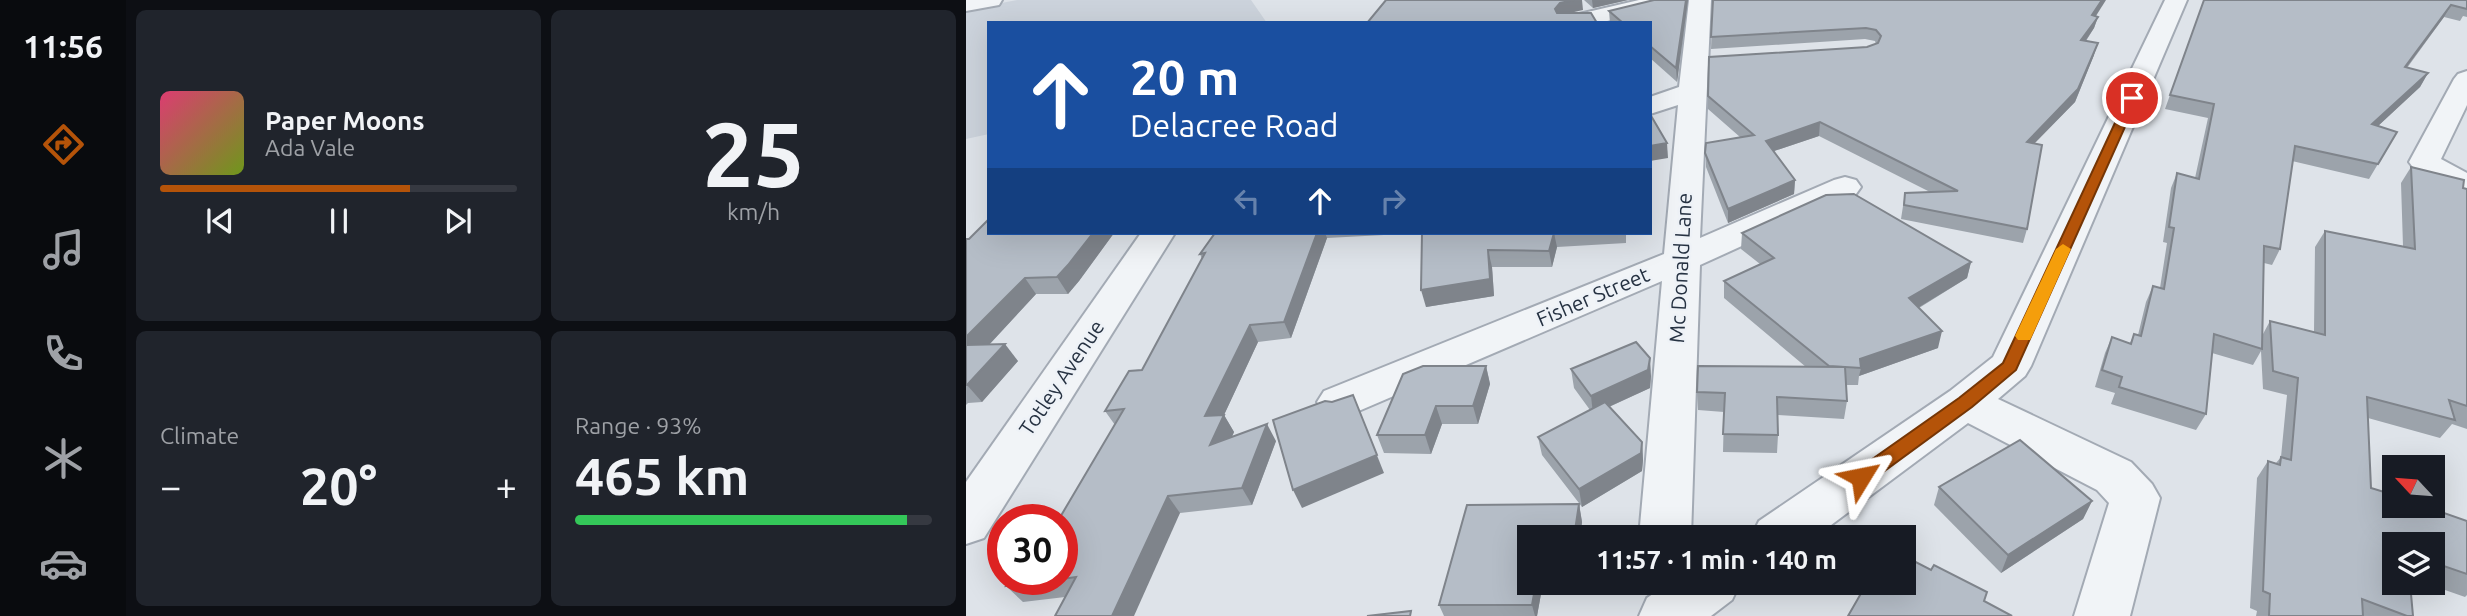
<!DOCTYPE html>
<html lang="en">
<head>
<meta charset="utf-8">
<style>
  body { margin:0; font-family:Ubuntu,sans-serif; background:#20242c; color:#f1f3f6; height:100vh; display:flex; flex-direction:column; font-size:26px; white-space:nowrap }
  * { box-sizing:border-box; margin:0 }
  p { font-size:23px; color:#9ea1a6 }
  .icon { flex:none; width:38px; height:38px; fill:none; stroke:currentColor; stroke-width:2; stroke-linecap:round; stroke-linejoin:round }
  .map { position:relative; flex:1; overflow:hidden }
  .side { display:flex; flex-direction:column; gap:10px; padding:10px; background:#0d0f14; width:840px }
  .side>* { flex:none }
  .hud { position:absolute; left:21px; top:21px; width:665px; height:214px; border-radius:0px; box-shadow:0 7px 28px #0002; background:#1a4fa0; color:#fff; overflow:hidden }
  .needle { width:46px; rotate:296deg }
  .buttons { position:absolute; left:1416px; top:455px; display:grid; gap:14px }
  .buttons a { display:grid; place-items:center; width:63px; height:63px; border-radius:0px; background:#171b24; box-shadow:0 7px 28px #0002; font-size:35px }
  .speed { position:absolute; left:21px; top:504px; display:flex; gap:14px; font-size:35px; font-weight:700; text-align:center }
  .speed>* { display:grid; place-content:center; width:91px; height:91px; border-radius:50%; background:#171b24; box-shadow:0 7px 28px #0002; line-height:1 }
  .speed .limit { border:10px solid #d22; background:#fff; color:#111 }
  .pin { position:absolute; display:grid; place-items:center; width:60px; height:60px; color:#fff; margin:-30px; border:4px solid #fff; border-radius:50%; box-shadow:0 2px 7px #0007 }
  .me { position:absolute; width:77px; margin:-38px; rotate:55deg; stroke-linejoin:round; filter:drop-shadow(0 0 5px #0008) }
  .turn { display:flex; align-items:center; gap:24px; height:147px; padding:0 28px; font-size:32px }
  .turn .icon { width:91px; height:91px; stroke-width:2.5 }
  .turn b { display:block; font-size:49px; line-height:60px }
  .lanes { display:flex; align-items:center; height:66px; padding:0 28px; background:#0003; justify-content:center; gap:35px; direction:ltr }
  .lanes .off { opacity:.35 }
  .big { font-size:52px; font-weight:600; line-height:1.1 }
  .side .tile { flex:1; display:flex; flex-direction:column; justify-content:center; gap:10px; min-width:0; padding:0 24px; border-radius:10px; background:#20242c }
  .side .dial { align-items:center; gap:0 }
  .dial b { font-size:91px; line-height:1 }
  .song { display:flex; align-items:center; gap:21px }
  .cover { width:84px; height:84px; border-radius:10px; background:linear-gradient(135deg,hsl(340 70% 55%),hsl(80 70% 35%)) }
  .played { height:7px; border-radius:4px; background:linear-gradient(90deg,#b45309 70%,#363941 70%) }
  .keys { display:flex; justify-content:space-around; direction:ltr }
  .heat { display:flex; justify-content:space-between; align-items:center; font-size:38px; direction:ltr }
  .charge { height:10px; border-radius:5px; background:linear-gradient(90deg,#34c759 93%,#363941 0) }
  .side .tiles { flex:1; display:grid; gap:10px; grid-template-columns:repeat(2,1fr) }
  .trip { position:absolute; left:551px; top:525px; width:399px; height:70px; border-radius:0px; background:#171b24; box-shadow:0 7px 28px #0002; font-weight:600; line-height:70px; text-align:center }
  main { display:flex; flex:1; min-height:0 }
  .dock { display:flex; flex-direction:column; width:126px; justify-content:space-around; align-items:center; background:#090b0e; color:#9ea1a6 }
  .dock .icon { width:49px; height:49px }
  .dock .selected { color:#b45309 }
  .dock b { font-size:32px; color:#f1f3f6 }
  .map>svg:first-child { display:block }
  .built { fill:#ccd3dc }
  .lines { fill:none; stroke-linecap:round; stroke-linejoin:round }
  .minor-casing { stroke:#a3aab4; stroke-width:4 }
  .minor { fill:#f1f4f7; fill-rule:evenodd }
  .wall { fill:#9ca3ab }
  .shaded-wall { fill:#7f848b }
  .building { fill:#b5bdc7; stroke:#7f848b; stroke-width:2 }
  .route { fill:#b45309; stroke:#753606; stroke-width:2 }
  .slow { fill:#f59e0b }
  .labels { text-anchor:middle; stroke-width:5; stroke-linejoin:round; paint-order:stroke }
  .street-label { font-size:21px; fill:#263242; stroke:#eef2f7 }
</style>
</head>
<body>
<main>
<nav class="dock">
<b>11:56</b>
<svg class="icon selected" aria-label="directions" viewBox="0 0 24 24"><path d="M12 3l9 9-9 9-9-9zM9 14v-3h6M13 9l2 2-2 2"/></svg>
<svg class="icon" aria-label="music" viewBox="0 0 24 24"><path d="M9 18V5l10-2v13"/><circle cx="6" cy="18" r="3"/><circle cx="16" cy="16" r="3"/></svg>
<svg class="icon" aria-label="phone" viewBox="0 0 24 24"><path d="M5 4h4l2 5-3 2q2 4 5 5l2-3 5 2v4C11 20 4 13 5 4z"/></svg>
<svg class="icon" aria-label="climate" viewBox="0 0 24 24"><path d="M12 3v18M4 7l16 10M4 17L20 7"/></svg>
<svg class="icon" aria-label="car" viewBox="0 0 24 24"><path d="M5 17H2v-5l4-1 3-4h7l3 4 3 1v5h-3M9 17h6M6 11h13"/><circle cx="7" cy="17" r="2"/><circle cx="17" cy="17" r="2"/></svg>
</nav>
<section class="side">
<div class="tiles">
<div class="tile">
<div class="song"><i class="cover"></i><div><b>Paper Moons</b><p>Ada Vale</p></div></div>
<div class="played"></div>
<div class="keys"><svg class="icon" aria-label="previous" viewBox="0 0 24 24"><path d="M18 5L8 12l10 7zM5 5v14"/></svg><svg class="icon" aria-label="pause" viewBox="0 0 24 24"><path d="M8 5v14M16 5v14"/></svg><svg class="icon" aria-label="next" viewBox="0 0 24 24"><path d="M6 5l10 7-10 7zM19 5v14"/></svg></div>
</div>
<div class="tile dial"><b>25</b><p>km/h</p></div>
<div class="tile"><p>Climate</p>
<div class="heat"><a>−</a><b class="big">20°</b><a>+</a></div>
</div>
<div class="tile"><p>Range · 93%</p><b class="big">465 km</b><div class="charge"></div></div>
</div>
</section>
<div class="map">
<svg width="1501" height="616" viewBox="0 0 1501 616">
  <rect width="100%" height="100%" fill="#dee3e9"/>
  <path class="built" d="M51,0H285L301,23H23V134L0,139V10Z"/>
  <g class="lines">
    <g class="minor-casing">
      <g id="minor">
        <path d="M0,0H36L33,5L0,11Z"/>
        <path d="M673,0H711L708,5L633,23H593L596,18Z"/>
        <path d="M723,0H745L734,238L868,180L879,177L890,180L895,187L890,194L734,265L725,537H673L696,281L388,413L373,418L358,413L351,402L358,391L698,254L712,105L684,114V97L713,87Z"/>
        <path d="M1199,0H1221L1065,366L1059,376L1032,399L1165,462L1186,484L1194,498L1164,616H1108L1143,503L1131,490L1002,423L849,537H785L793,521L984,391L1027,357Z"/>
        <path d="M1501,71V105L1475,159L1501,173V192C1480,187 1455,180 1443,162L1488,79L1492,74Z"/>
        <path d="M175,233H209L18,538L0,544V482Z"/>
        <path d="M703,583H774L766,600L745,616H673L681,598Z"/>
      </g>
    </g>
    <use href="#minor" class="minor"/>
  </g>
  <g class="wall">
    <path d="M618,0H662L627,8Z"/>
    <path d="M722,0L711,82L684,58V23H644L643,11Z"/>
    <path d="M747,0L1132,17L1128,28L1120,41L1128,55L1109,102L1068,144L1061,229L1057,243L935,219L939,193L964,192L853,136L808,151L829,180L828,194L762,223L740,167V143L774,137L742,109V96L910,44L909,41L899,39L745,49Z"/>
    <path d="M1238,0H1501V17L1497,16L1494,21L1478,17L1441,68L1462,73L1454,87L1412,126L1431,132L1403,179L1326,161L1314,249L1306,265L1298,263L1297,334L1304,321L1348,332L1349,247L1359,231L1437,246L1435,183L1445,167L1501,189V429L1486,424L1474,438L1402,418L1405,488L1501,521V595L1499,597L1459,583H1466V544H1428L1447,616H1290L1291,611L1284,608L1291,478L1302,461L1310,463L1315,457L1321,395L1297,389L1295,351L1287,365L1246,353L1240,414L1230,430L1145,404L1149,393L1129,387L1139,353L1146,337L1164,343L1168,334L1172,335L1180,302L1187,286L1194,288L1201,243L1197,242L1205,188L1211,173L1229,178L1242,118L1199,109Z"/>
    <path d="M23,233H148L113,281L102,294H70L23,345L52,361L16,402L2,403L0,405V239Z"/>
    <path d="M249,233H660V243L591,247L586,267H526L528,296L460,307L456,233L361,238L325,338L292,342L258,415L268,432L266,437L310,441L286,505L214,513L99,597L57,602L40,586L93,519L149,425L139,411L176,370L236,259L234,254Z"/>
    <path d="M776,233L1005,262L1001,278L953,308L972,348L893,376L892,385H880L881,401L878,419L812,415V435L811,453L757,452L758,412L732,410L731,392L840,367L758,298V281L794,264L775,249Z"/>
    <path d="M520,366L524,384L512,424H476L465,454L418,453L411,435Z"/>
    <path d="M605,369L685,376L684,388L643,407L676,442L677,460L676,471L616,507L576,455L572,437L624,410L608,388Z"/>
    <path d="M973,487L1126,501L1117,519L1035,573L968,505Z"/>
    <path d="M613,504L616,522L614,537H564V583H577L571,616H478L473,605L501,505Z"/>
  </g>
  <g class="shaded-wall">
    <path d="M608,0H616L617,10L595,15L591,22L589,9L594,3Z"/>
    <path d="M626,0H662L627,8Z"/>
    <path d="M720,0H722L711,82L710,68Z"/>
    <path d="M1136,0H1140L1123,27L1126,15Z"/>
    <path d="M1485,5L1478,17L1431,80L1439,67Z"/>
    <path d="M1132,17L1128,28L1112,52L1115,40Z"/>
    <path d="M1132,43L1128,55L1109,102L1057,155L1061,142Z"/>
    <path d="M1462,73L1454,87L1398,139L1406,124Z"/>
    <path d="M854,122L853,136L799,154L800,141Z"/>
    <path d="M701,143L702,158L684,161V146Z"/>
    <path d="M829,180L828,194L762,223V209Z"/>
    <path d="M127,233H148L113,281L102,294L91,277Z"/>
    <path d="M351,233H359L361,238L325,338L318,322Z"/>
    <path d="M588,233L591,247L586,267L583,251Z"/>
    <path d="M522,250L526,267L528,296L460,307L455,290Z"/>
    <path d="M1005,262L1001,278L940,315L943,298Z"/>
    <path d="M59,278L70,294L6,363L0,356V337Z"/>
    <path d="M284,325L292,342L258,415L268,432L254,462L244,445L239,416Z"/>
    <path d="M976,331L972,348L893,376L895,368L894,359Z"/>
    <path d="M39,344L52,361L16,402L1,385Z"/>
    <path d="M684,358L685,376L684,388L627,414L625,396Z"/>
    <path d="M520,366L524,384L512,424L507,406Z"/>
    <path d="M387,395L418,473L336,508L327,490Z"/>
    <path d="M470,406L476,424L465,454L459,435Z"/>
    <path d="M301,424L310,441L286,505L276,488Z"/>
    <path d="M676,442L677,460L676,471L616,507L613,489Z"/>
    <path d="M202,496L214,513L168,616H146Z"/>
    <path d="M1126,501L1117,519L1035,573L1042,555Z"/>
    <path d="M613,504L616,522L614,537H608Z"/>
    <path d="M570,583H577L571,616H569L566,605Z"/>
  </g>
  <g class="building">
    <path d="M420,0H608L594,3L589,9L591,13H625L631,23H401Z"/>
    <path d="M688,0H720L710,68L684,46V23H657L643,11Z"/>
    <path d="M747,0H1136L1126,15L1132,17L1115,40L1132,43L1112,89L1061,142L1076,145L1061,229L938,205L939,193L992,191L854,122L800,141L829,180L762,209L739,153L740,143L788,135L742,96L743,57L901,47L912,43L915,36L910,30L900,28L745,37Z"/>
    <path d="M1238,0H1501V9L1485,5L1439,67L1462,73L1406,124L1431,132L1412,164L1329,146L1314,249L1298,246L1296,349L1248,334L1240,414L1153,387L1156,377L1136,370L1146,337L1165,344L1168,334L1175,336L1187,286L1198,289L1208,228L1203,227L1211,173L1233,179L1248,104L1204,95Z"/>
    <path d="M684,114L701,143L684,146Z"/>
    <path d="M1445,167L1498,180L1497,188L1501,189V406L1483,400L1489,420L1401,397L1405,488L1428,495V506H1458L1501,521V574L1466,562V544H1428V583H1444L1447,616H1441L1396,599L1397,616H1303L1304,594L1297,591L1302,461L1314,465L1315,457L1325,460L1332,378L1307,371L1304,321L1359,335V231L1449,249Z"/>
    <path d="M888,194L1005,262L943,298L976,331L894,359L895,368L863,366L758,281L808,258L776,233L860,195Z"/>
    <path d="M23,219V233H127L102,265L91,277L59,278L0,337V239H3Z"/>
    <path d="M249,233H351L318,322L284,325L239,416L258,415L244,445L301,424L276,488L202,496L146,616H89L110,577L96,579V520H88L93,519L158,409L139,411L163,371L176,370L239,253L234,254Z"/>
    <path d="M456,233H588L583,251L522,250L524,279L455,290Z"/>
    <path d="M670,342L684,358L682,370L625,396L605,369Z"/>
    <path d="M39,344L1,385H0V345Z"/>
    <path d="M457,366H520L507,406H470L459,435H411L437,374Z"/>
    <path d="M732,366L879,367L881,401L811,397L812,435L757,434L759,393L731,392Z"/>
    <path d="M387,395L411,455L327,490L307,420L359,401L366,402Z"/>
    <path d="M639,402L676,442L675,453L613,489L572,437Z"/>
    <path d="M1054,440L1126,501L1042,555L973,487Z"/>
    <path d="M613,504L608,537H564V583H570L566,605H473L501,505Z"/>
    <path d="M938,556L965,570L968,565L1021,592L1018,601L1046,616H882L901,583H938Z"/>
    <path d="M44,579H93L40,586Z"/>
    <path d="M445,611L444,616H401Z"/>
  </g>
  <path class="route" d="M1162,95L1172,98L1050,370L1006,407L902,483L895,485L888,483L885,477L888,472L993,398L1037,363Z"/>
  <path class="slow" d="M1097,244L1105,249L1066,336L1064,340H1052L1049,336L1090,249Z"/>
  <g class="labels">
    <g class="street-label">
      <text transform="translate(715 268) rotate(-87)" y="7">Mc Donald Lane</text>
      <text transform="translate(627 297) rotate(-23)" y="7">Fisher Street</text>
      <text transform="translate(96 378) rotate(-56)" y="7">Totley Avenue</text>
    </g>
  </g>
</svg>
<div class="buttons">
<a><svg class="needle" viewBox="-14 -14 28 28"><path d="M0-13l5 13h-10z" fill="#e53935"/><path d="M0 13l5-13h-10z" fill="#9ea1a6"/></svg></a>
<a><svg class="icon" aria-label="layers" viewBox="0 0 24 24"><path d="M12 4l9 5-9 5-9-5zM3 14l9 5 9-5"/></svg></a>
</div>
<div class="speed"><div class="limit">30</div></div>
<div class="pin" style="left:1166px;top:98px;background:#d93025"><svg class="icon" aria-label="arrive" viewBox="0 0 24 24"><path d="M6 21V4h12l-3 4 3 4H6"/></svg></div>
<svg class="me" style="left:895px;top:477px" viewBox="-20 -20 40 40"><path d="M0-17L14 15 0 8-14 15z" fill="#b45309" stroke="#fff" stroke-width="4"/></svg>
<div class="trip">11:57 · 1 min · 140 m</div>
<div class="hud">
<div class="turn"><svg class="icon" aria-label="ahead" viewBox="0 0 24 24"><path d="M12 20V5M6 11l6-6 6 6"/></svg><div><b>20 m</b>Delacree Road</div></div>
<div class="lanes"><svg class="icon off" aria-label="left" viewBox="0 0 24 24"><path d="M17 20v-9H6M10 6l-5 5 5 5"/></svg><svg class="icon" aria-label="ahead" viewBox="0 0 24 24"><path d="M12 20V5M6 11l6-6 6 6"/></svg><svg class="icon off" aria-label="right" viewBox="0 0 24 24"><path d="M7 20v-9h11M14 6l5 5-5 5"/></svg></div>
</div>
</div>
</main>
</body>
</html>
